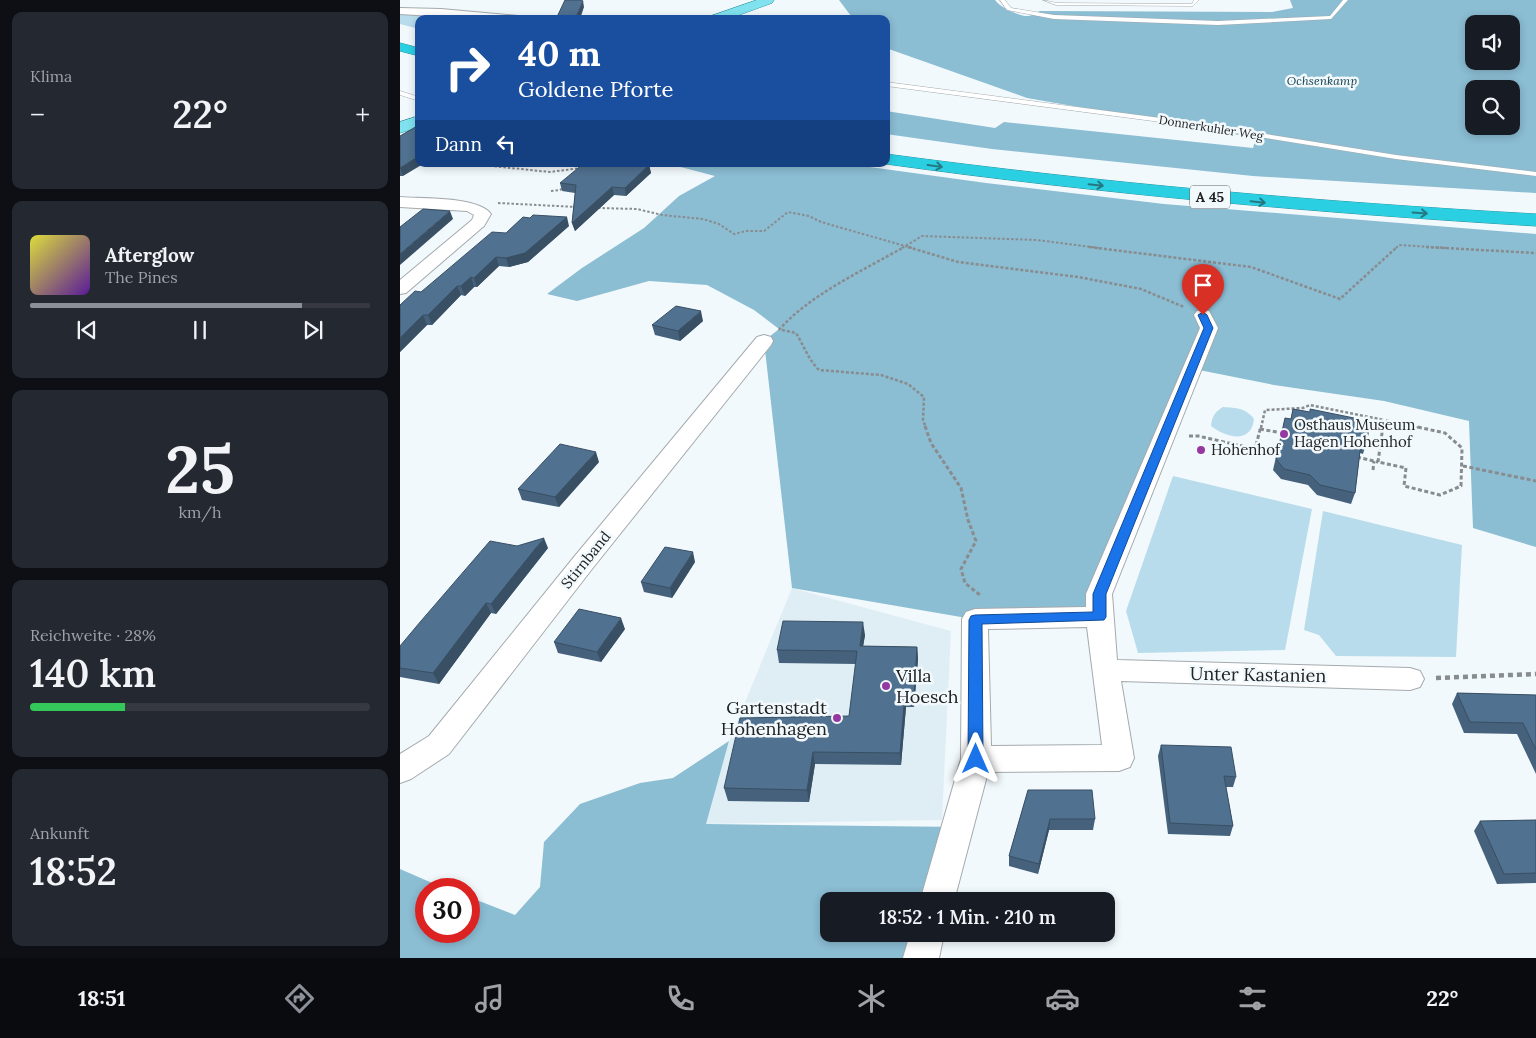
<!DOCTYPE html>
<html lang="de">
<head>
<meta charset="utf-8">
<style>
  body { margin:0; font-family:Lora,serif; background:#242831; color:#f1f3f6; height:100vh; display:flex; flex-direction:column; font-size:19px; white-space:nowrap }
  * { box-sizing:border-box; margin:0 }
  p { font-size:16px; color:#9ea1a6 }
  .icon { flex:none; width:28px; height:28px; fill:none; stroke:currentColor; stroke-width:2; stroke-linecap:round; stroke-linejoin:round }
  .map { position:relative; flex:1; overflow:hidden }
  .side { display:flex; flex-direction:column; gap:12px; padding:12px; background:#0d0f14; width:400px }
  .side>* { flex:none }
  .top-card { position:absolute; left:15px; top:15px; width:475px; height:152px; border-radius:10px; box-shadow:0 2px 8px #0003; background:#1a4fa0; color:#fff; overflow:hidden }
  .tools { position:absolute; left:1065px; top:15px; display:grid; gap:10px }
  .tools a { display:grid; place-items:center; width:55px; height:55px; border-radius:10px; background:#171b24; box-shadow:0 2px 8px #0003; font-size:25px }
  .speed { position:absolute; left:15px; top:878px; display:flex; gap:10px; font-size:25px; font-weight:700; text-align:center }
  .speed>* { display:grid; place-content:center; width:65px; height:65px; border-radius:50%; background:#171b24; box-shadow:0 2px 8px #0003; line-height:1 }
  .speed .limit { border:8px solid #d22; background:#fff; color:#111 }
  .pin { position:absolute; display:grid; place-items:center; width:42px; height:42px; color:#fff; margin:-51px -21px; border-radius:50% 50% 50% 0; rotate:-45deg; box-shadow:0 0 5px #0007 }
  .pin .icon { rotate:45deg }
  .me { position:absolute; width:55px; margin:-28px; rotate:0deg; stroke-linejoin:round; filter:drop-shadow(0 0 4px #0008) }
  .turn { display:flex; align-items:center; gap:18px; height:105px; padding:0 20px; font-size:22px }
  .turn .icon { width:65px; height:65px; stroke-width:2.5 }
  .turn b { display:block; font-size:35px; line-height:42px }
  .then { display:flex; align-items:center; height:48px; padding:0 20px; background:#0003; gap:10px; font-size:19px }
  .big { font-size:38px; font-weight:600; line-height:1.1 }
  .side .card { flex:1; display:flex; flex-direction:column; justify-content:center; gap:8px; min-width:0; padding:0 18px; border-radius:10px; background:#242831 }
  .side .dial { align-items:center; gap:0 }
  .dial b { font-size:65px; line-height:1 }
  .song { display:flex; align-items:center; gap:15px }
  .cover { width:60px; height:60px; border-radius:8px; background:linear-gradient(135deg,hsl(60 70% 55%),hsl(270 70% 35%)) }
  .played { height:5px; border-radius:2px; background:linear-gradient(90deg,#8c9099 80%,#363941 80%) }
  .keys { display:flex; justify-content:space-around; direction:ltr }
  .heat { display:flex; justify-content:space-between; align-items:center; font-size:28px; direction:ltr }
  .charge { height:8px; border-radius:4px; background:linear-gradient(90deg,#34c759 28%,#363941 0) }
  .trip { position:absolute; left:420px; top:892px; width:295px; height:50px; border-radius:10px; background:#171b24; box-shadow:0 2px 8px #0003; font-weight:600; line-height:50px; text-align:center }
  .tabs { display:flex; height:80px; justify-content:space-around; align-items:center; background:#090b0e; color:#9ea1a6 }
  .tabs .icon { width:35px; height:35px }
  .tabs .selected { color:#8c9099 }
  .tabs b { font-size:22px; color:#f1f3f6 }
  main { display:flex; flex:1; min-height:0 }
  .map>svg:first-child { display:block }
  .built { fill:#dfeef5 }
  .green { fill:#b8dceb }
  .forest { fill:#8bbdd3; fill-rule:evenodd }
  .lines { fill:none; stroke-linecap:round; stroke-linejoin:round }
  .lane-casing { stroke:#a4aaad; stroke-width:1 }
  .street-casing { stroke:#a4aaad; stroke-width:2 }
  .primary-casing { stroke:#26929f; stroke-width:1 }
  .highway-casing { stroke:#26929f; stroke-width:1 }
  .path-far3 { stroke:#888c8e; stroke-width:2; stroke-dasharray:2.5 2; stroke-linecap:butt }
  .path-far2 { stroke:#888c8e; stroke-width:2.5; stroke-dasharray:3 2; stroke-linecap:butt }
  .path-far1 { stroke:#888c8e; stroke-width:3; stroke-dasharray:4 2.5; stroke-linecap:butt }
  .path { stroke:#888c8e; stroke-width:4.5; stroke-dasharray:5 4; stroke-linecap:butt }
  .lane { fill:#fff; fill-rule:evenodd }
  .street { fill:#fff; fill-rule:evenodd }
  .primary { fill:#7fe2ee; fill-rule:evenodd }
  .highway { fill:#2acfe2; fill-rule:evenodd }
  .wall { fill:#45617b }
  .shaded-wall { fill:#384f64 }
  .building { fill:#50718f; stroke:#384f64 }
  .oneway { stroke:#257882 }
  .route { fill:#1a73e8; stroke:#114b97 }
  .poi-dot { fill:#9638a1; stroke:#f2f9fc; stroke-width:2 }
  .labels { text-anchor:middle; stroke-width:5; stroke-linejoin:round; paint-order:stroke }
  .far-park-label { font-size:12px; font-style:italic; fill:#144050; stroke:#f2f9fc }
  .far-street-label { font-size:12px; fill:#202223; stroke:#f2f9fc }
  .shield { fill:#f2f9fc; stroke:#5f6264; stroke-width:1 }
  .shield-label { font-size:14px; font-weight:bold; fill:#202223 }
  .poi-label { font-size:15px; fill:#202223; stroke:#f2f9fc; text-anchor:start }
  .street-label { font-size:15px; fill:#202223; stroke:#f2f9fc }
  .near-street-label { font-size:18px; fill:#202223; stroke:#f2f9fc }
  .near-poi-label { font-size:18px; fill:#202223; stroke:#f2f9fc; text-anchor:start }
</style>
</head>
<body>
<main>
<section class="side">
<div class="card"><p>Klima</p>
<div class="heat"><a>−</a><b class="big">22°</b><a>+</a></div>
</div>
<div class="card">
<div class="song"><i class="cover"></i><div><b>Afterglow</b><p>The Pines</p></div></div>
<div class="played"></div>
<div class="keys"><svg class="icon" aria-label="previous" viewBox="0 0 24 24"><path d="M18 5L8 12l10 7zM5 5v14"/></svg><svg class="icon" aria-label="pause" viewBox="0 0 24 24"><path d="M8 5v14M16 5v14"/></svg><svg class="icon" aria-label="next" viewBox="0 0 24 24"><path d="M6 5l10 7-10 7zM19 5v14"/></svg></div>
</div>
<div class="card dial"><b>25</b><p>km/h</p></div>
<div class="card"><p>Reichweite · 28%</p><b class="big">140 km</b><div class="charge"></div></div>
<div class="card"><p>Ankunft</p><b class="big">18:52</b></div>
</section>
<div class="map">
<svg width="1136" height="958" viewBox="0 0 1136 958">
  <rect width="100%" height="100%" fill="#f2f9fc"/>
  <path class="built" d="M392,588L551,631L542,820L305,824L329,741Z"/>
  <g class="green">
    <path d="M0,14H36L97,19H19V29L0,24Z"/>
    <path d="M823,407C837,408 846,408 854,419C851,445 825,437 811,426C812,416 815,412 823,407Z"/>
    <path d="M773,476L912,509L885,650L738,653L726,611Z"/>
    <path d="M923,511L1062,545L1056,657L936,656L919,635L904,630Z"/>
  </g>
  <g class="forest">
    <path d="M439,0H595C599,7 620,17 629,16C632,15 637,12 640,11L872,12L893,8L890,0H1136V193L853,176L592,149L486,134V111L595,128L604,122L853,148L856,138L627,98L486,48V19H447L451,16ZM1074,24H1111V61H1074ZM1074,89H1111V126H1074Z"/>
    <path d="M269,164H448L586,183L764,204L1136,234V547L1073,528L1069,421L984,401L874,385L794,369L697,611L561,617L392,588L364,341L379,329L354,310L307,285L249,281L177,301L147,294L182,268L244,228L279,196L315,176Z"/>
    <path d="M329,741L306,824L561,827L536,901H429V934H525L517,958H0V869L46,889H26V931H69V897L115,915L140,887L144,842L180,804L240,783L273,778Z"/>
  </g>
  <g class="lines">
    <g class="lane-casing">
      <g id="lane">
        <path d="M600,0H605L611,8L654,15L818,21L930,16L943,0H948L931,19L818,25L654,19L607,10Z"/>
        <path d="M643,0L657,3L792,4L794,0H799L793,6L656,5Z"/>
        <path d="M486,82L791,122L996,155L1136,172V176L996,159L791,126L486,86Z"/>
        <path d="M0,91L19,97V101L0,95Z"/>
      </g>
    </g>
    <g class="street-casing">
      <g id="street">
        <path d="M0,8L41,9L118,16L123,19H81L0,14Z"/>
        <path d="M0,197C21,199 78,196 91,214L84,226L6,293L0,294V280L72,220L74,215L67,211L0,207Z"/>
        <path d="M803,310L809,311L818,328L712,594L717,660L1010,668L1020,671L1024,679L1020,687L1010,690L721,681L734,758L730,767L719,771L588,772L554,901H520L561,759L562,619L566,612L575,609L686,607V594L800,328L794,315L797,311ZM687,627L702,745L591,746L588,629Z"/>
        <path d="M364,335L371,337L373,341L371,345L192,569L49,754L11,779L0,783V754L29,736L174,557L357,337Z"/>
        <path d="M510,934H544L539,958H503Z"/>
      </g>
    </g>
    <g class="primary-casing">
      <g id="primary">
        <path d="M357,0H374L372,3L328,19H309L311,16Z"/>
        <path d="M19,116V127L0,133V122Z"/>
      </g>
    </g>
    <g class="highway-casing">
      <g id="highway">
        <path d="M0,43L19,48V56L0,51Z"/>
        <path d="M486,154C702,183 919,202 1136,214V226C918,213 702,194 486,164H484H486Z"/>
      </g>
    </g>
    <g class="path-far3">
      <path d="M72,164L150,172L181,168"/>
      <path d="M151,191L160,190L164,187"/>
      <path d="M98,203L177,207"/>
      <path d="M198,208L237,209L262,215L303,219L319,224L334,234L346,231H364L388,212L409,216L421,222L512,248"/>
      <path d="M502,248L522,236L637,240L699,248"/>
      <path d="M996,248L999,245L1047,248"/>
    </g>
    <g class="path-far2">
      <path d="M508,247L558,262L678,277L741,289L784,307"/>
      <path d="M689,247L851,267L940,299L997,247"/>
      <path d="M1026,247L1136,253"/>
      <path d="M379,330C409,295 464,270 504,247"/>
      <path d="M382,330L396,333C404,346 408,359 419,370L481,375L508,384L524,397L523,420L526,428"/>
      <path d="M861,428L865,410L903,408L910,405L984,420"/>
      <path d="M983,428L984,420L1019,428"/>
    </g>
    <g class="path-far1">
      <path d="M525,426L531,443L561,488L568,520L576,541L561,569L565,583L580,595"/>
      <path d="M983,426L978,462L1006,468L1004,486L1040,495L1061,486L1062,448L1045,433L1013,426"/>
      <path d="M860,429L882,433"/>
      <path d="M789,436H798L855,449L861,426"/>
      <path d="M957,457L978,462"/>
      <path d="M1063,466L1136,481"/>
      <path d="M973,470L974,461"/>
    </g>
    <path class="path" d="M1036,678L1136,674"/>
    <use href="#lane" class="lane"/>
    <use href="#street" class="street"/>
    <use href="#primary" class="primary"/>
    <use href="#highway" class="highway"/>
  </g>
  <g class="wall">
    <path d="M0,136L3,176H0Z"/>
    <path d="M249,165L251,173L226,196L214,195L175,231L172,223L175,193L162,191L160,183Z"/>
    <path d="M169,226L128,262L109,267L99,266L77,287H74L65,296L61,295L32,325H27L0,352V305L21,292L106,233Z"/>
    <path d="M303,321L280,341L255,335L252,325Z"/>
    <path d="M893,409L953,421L966,444L963,454L960,453L955,493L951,504L917,495L908,485L881,479L873,470L885,418L891,419Z"/>
    <path d="M199,462L159,507L122,500L118,489Z"/>
    <path d="M117,546L148,548L96,614L91,613L39,684L0,677V646Z"/>
    <path d="M295,562L272,598L244,592L241,582Z"/>
    <path d="M225,629L201,662L158,653L154,642Z"/>
    <path d="M465,635L463,646L517,647L518,659L514,707H506L501,765L415,764L409,802L328,801L324,788L449,716L456,664L379,663L377,650Z"/>
    <path d="M1057,693L1136,695V774L1117,734L1064,733L1052,704Z"/>
    <path d="M761,745L836,777L833,787H826L833,826L830,836L768,834L758,756Z"/>
    <path d="M628,790L695,819L693,830H649L638,874L609,866V856Z"/>
    <path d="M1136,820V883L1097,884L1074,831L1080,821Z"/>
  </g>
  <g class="shaded-wall">
    <path d="M183,1L184,7L180,19H175Z"/>
    <path d="M19,156V164H23L3,176L0,168Z"/>
    <path d="M249,165L251,173L226,196L225,188Z"/>
    <path d="M212,187L214,195L175,231L172,223Z"/>
    <path d="M50,211L53,219L0,265V254Z"/>
    <path d="M167,217L169,226L128,262L109,267L106,258Z"/>
    <path d="M96,257L99,266L77,287L74,278Z"/>
    <path d="M71,277L74,287L65,296L61,286Z"/>
    <path d="M57,286L61,295L32,325L28,315Z"/>
    <path d="M301,311L303,321L280,341L278,331Z"/>
    <path d="M23,315L27,325L0,352V338Z"/>
    <path d="M196,452L199,462L159,507L155,497Z"/>
    <path d="M144,538L148,548L96,614L91,604Z"/>
    <path d="M293,552L295,562L272,598L270,588Z"/>
    <path d="M86,603L91,613L39,684L33,673Z"/>
    <path d="M221,618L225,629L201,662L197,652Z"/>
    <path d="M463,622L465,635L461,659L460,646Z"/>
    <path d="M517,647L518,659L514,707V694Z"/>
    <path d="M505,694L506,707L501,765L500,753Z"/>
    <path d="M413,752L415,764L409,802L407,790Z"/>
    <path d="M650,819L649,830L638,874L639,864Z"/>
  </g>
  <g class="building">
    <path d="M165,0H181L183,1L175,19H156Z"/>
    <path d="M19,125V156L0,168V136Z"/>
    <path d="M183,164H236L249,165L225,188L212,187L172,223L176,185L160,183Z"/>
    <path d="M23,209L50,211L0,254V227Z"/>
    <path d="M133,215L167,217L125,253L106,258L96,257L74,278L71,277L61,286H57L28,315H23L0,338V305L15,291L21,292L92,232L106,233L123,217L130,218Z"/>
    <path d="M276,306L301,311L278,331L252,325Z"/>
    <path d="M893,409L910,412V409L954,418L953,421L970,424L966,444L961,443L955,493L920,485L910,475L884,469L876,459L885,418L891,419Z"/>
    <path d="M160,444L196,452L155,497L118,489Z"/>
    <path d="M144,538L91,604L86,603L33,673L0,668V646L21,621L90,541L117,546Z"/>
    <path d="M265,547L293,552L270,588L241,582Z"/>
    <path d="M179,609L221,618L197,652L154,642Z"/>
    <path d="M383,621L463,622L460,646L517,647L514,694H505L500,753L413,752L407,790L324,788L340,718L449,716L457,651L377,650Z"/>
    <path d="M1057,693L1136,695V750L1123,723L1070,722Z"/>
    <path d="M761,745L831,747L836,777L824,776L833,826L770,823Z"/>
    <path d="M628,790H692L695,819H650L639,864L609,856Z"/>
    <path d="M1136,820V873L1104,874L1080,821Z"/>
  </g>
  <defs><path id="oneway-shaft" d="M-6 0H5M1.5-3L5.5 0L1.5 3" fill="none" stroke-width="1.6" stroke-linecap="round" stroke-linejoin="round" transform="scale(1.25)"/></defs>
  <g class="oneway">
    <use href="#oneway-shaft" transform="translate(535 166) rotate(8)"/>
    <use href="#oneway-shaft" transform="translate(696 185) rotate(6)"/>
    <use href="#oneway-shaft" transform="translate(858 202) rotate(6)"/>
    <use href="#oneway-shaft" transform="translate(1020 213) rotate(4)"/>
  </g>
  <path class="route" d="M803,312L807,315L813,328L706,594V617L704,620L582,624L583,759L581,764L576,766L571,764L568,759L569,620L571,616L575,615L693,612V594L804,328L798,315Z"/>
  <g class="poi-dot">
    <circle cx="884" cy="434" r="5"/>
    <circle cx="801" cy="450" r="5"/>
    <circle cx="486" cy="686" r="5"/>
    <circle cx="437" cy="718" r="5"/>
  </g>
  <g class="labels">
    <g class="far-park-label">
      <text x="922" y="85">Ochsenkamp</text>
    </g>
    <g class="far-street-label">
      <text transform="translate(811 128) rotate(9)" y="4">Donnerkuhler Weg</text>
    </g>
    <rect class="shield" x="790" y="185.5" width="40" height="23" rx="4"/>
    <g class="shield-label">
      <text x="810" y="202">A 45</text>
    </g>
    <g class="poi-label">
      <text x="894" y="430">Osthaus Museum<tspan x="894" dy="17">Hagen Hohenhof</tspan></text>
      <text x="811" y="455">Hohenhof</text>
    </g>
    <g class="street-label">
      <text transform="translate(186 560) rotate(-51)" y="5">Stirnband</text>
    </g>
    <g class="near-street-label">
      <text transform="translate(858 675) rotate(1)" y="6">Unter Kastanien</text>
    </g>
    <g class="near-poi-label">
      <text x="496" y="682">Villa<tspan x="496" dy="21">Hoesch</tspan></text>
      <text x="427" y="714" text-anchor="end">Gartenstadt<tspan x="427" dy="21">Hohenhagen</tspan></text>
    </g>
  </g>
</svg>
<div class="tools">
<a><svg class="icon" aria-label="sound" viewBox="0 0 24 24"><path d="M4 9h4l5-4v14l-5-4H4zM17 9q2 3 0 6"/></svg></a>
<a><svg class="icon" aria-label="search" viewBox="0 0 24 24"><circle cx="10" cy="10" r="6"/><path d="M15 15l6 6"/></svg></a>
</div>
<div class="speed"><div class="limit">30</div></div>
<div class="pin" style="left:803px;top:315px;background:#d93025"><svg class="icon" aria-label="arrive" viewBox="0 0 24 24"><path d="M6 21V4h12l-3 4 3 4H6"/></svg></div>
<svg class="me" style="left:576px;top:759px" viewBox="-20 -20 40 40"><path d="M0-17L14 15 0 8-14 15z" fill="#1a73e8" stroke="#fff" stroke-width="4"/></svg>
<div class="trip">18:52 · 1 Min. · 210 m</div>
<div class="top-card">
<div class="turn"><svg class="icon" aria-label="right" viewBox="0 0 24 24"><path d="M7 20v-9h11M14 6l5 5-5 5"/></svg><div><b>40 m</b>Goldene Pforte</div></div>
<div class="then">Dann<svg class="icon" aria-label="left" viewBox="0 0 24 24"><path d="M17 20v-9H6M10 6l-5 5 5 5"/></svg></div>
</div>
</div>
</main>
<nav class="tabs">
<b>18:51</b>
<svg class="icon selected" aria-label="directions" viewBox="0 0 24 24"><path d="M12 3l9 9-9 9-9-9zM9 14v-3h6M13 9l2 2-2 2"/></svg>
<svg class="icon" aria-label="music" viewBox="0 0 24 24"><path d="M9 18V5l10-2v13"/><circle cx="6" cy="18" r="3"/><circle cx="16" cy="16" r="3"/></svg>
<svg class="icon" aria-label="phone" viewBox="0 0 24 24"><path d="M5 4h4l2 5-3 2q2 4 5 5l2-3 5 2v4C11 20 4 13 5 4z"/></svg>
<svg class="icon" aria-label="climate" viewBox="0 0 24 24"><path d="M12 3v18M4 7l16 10M4 17L20 7"/></svg>
<svg class="icon" aria-label="car" viewBox="0 0 24 24"><path d="M5 17H2v-5l4-1 3-4h7l3 4 3 1v5h-3M9 17h6M6 11h13"/><circle cx="7" cy="17" r="2"/><circle cx="17" cy="17" r="2"/></svg>
<svg class="icon" aria-label="filters" viewBox="0 0 24 24"><path d="M4 7h16M4 17h16"/><circle cx="9" cy="7" r="2"/><circle cx="15" cy="17" r="2"/></svg>
<b>22°</b>
</nav>
</body>
</html>
